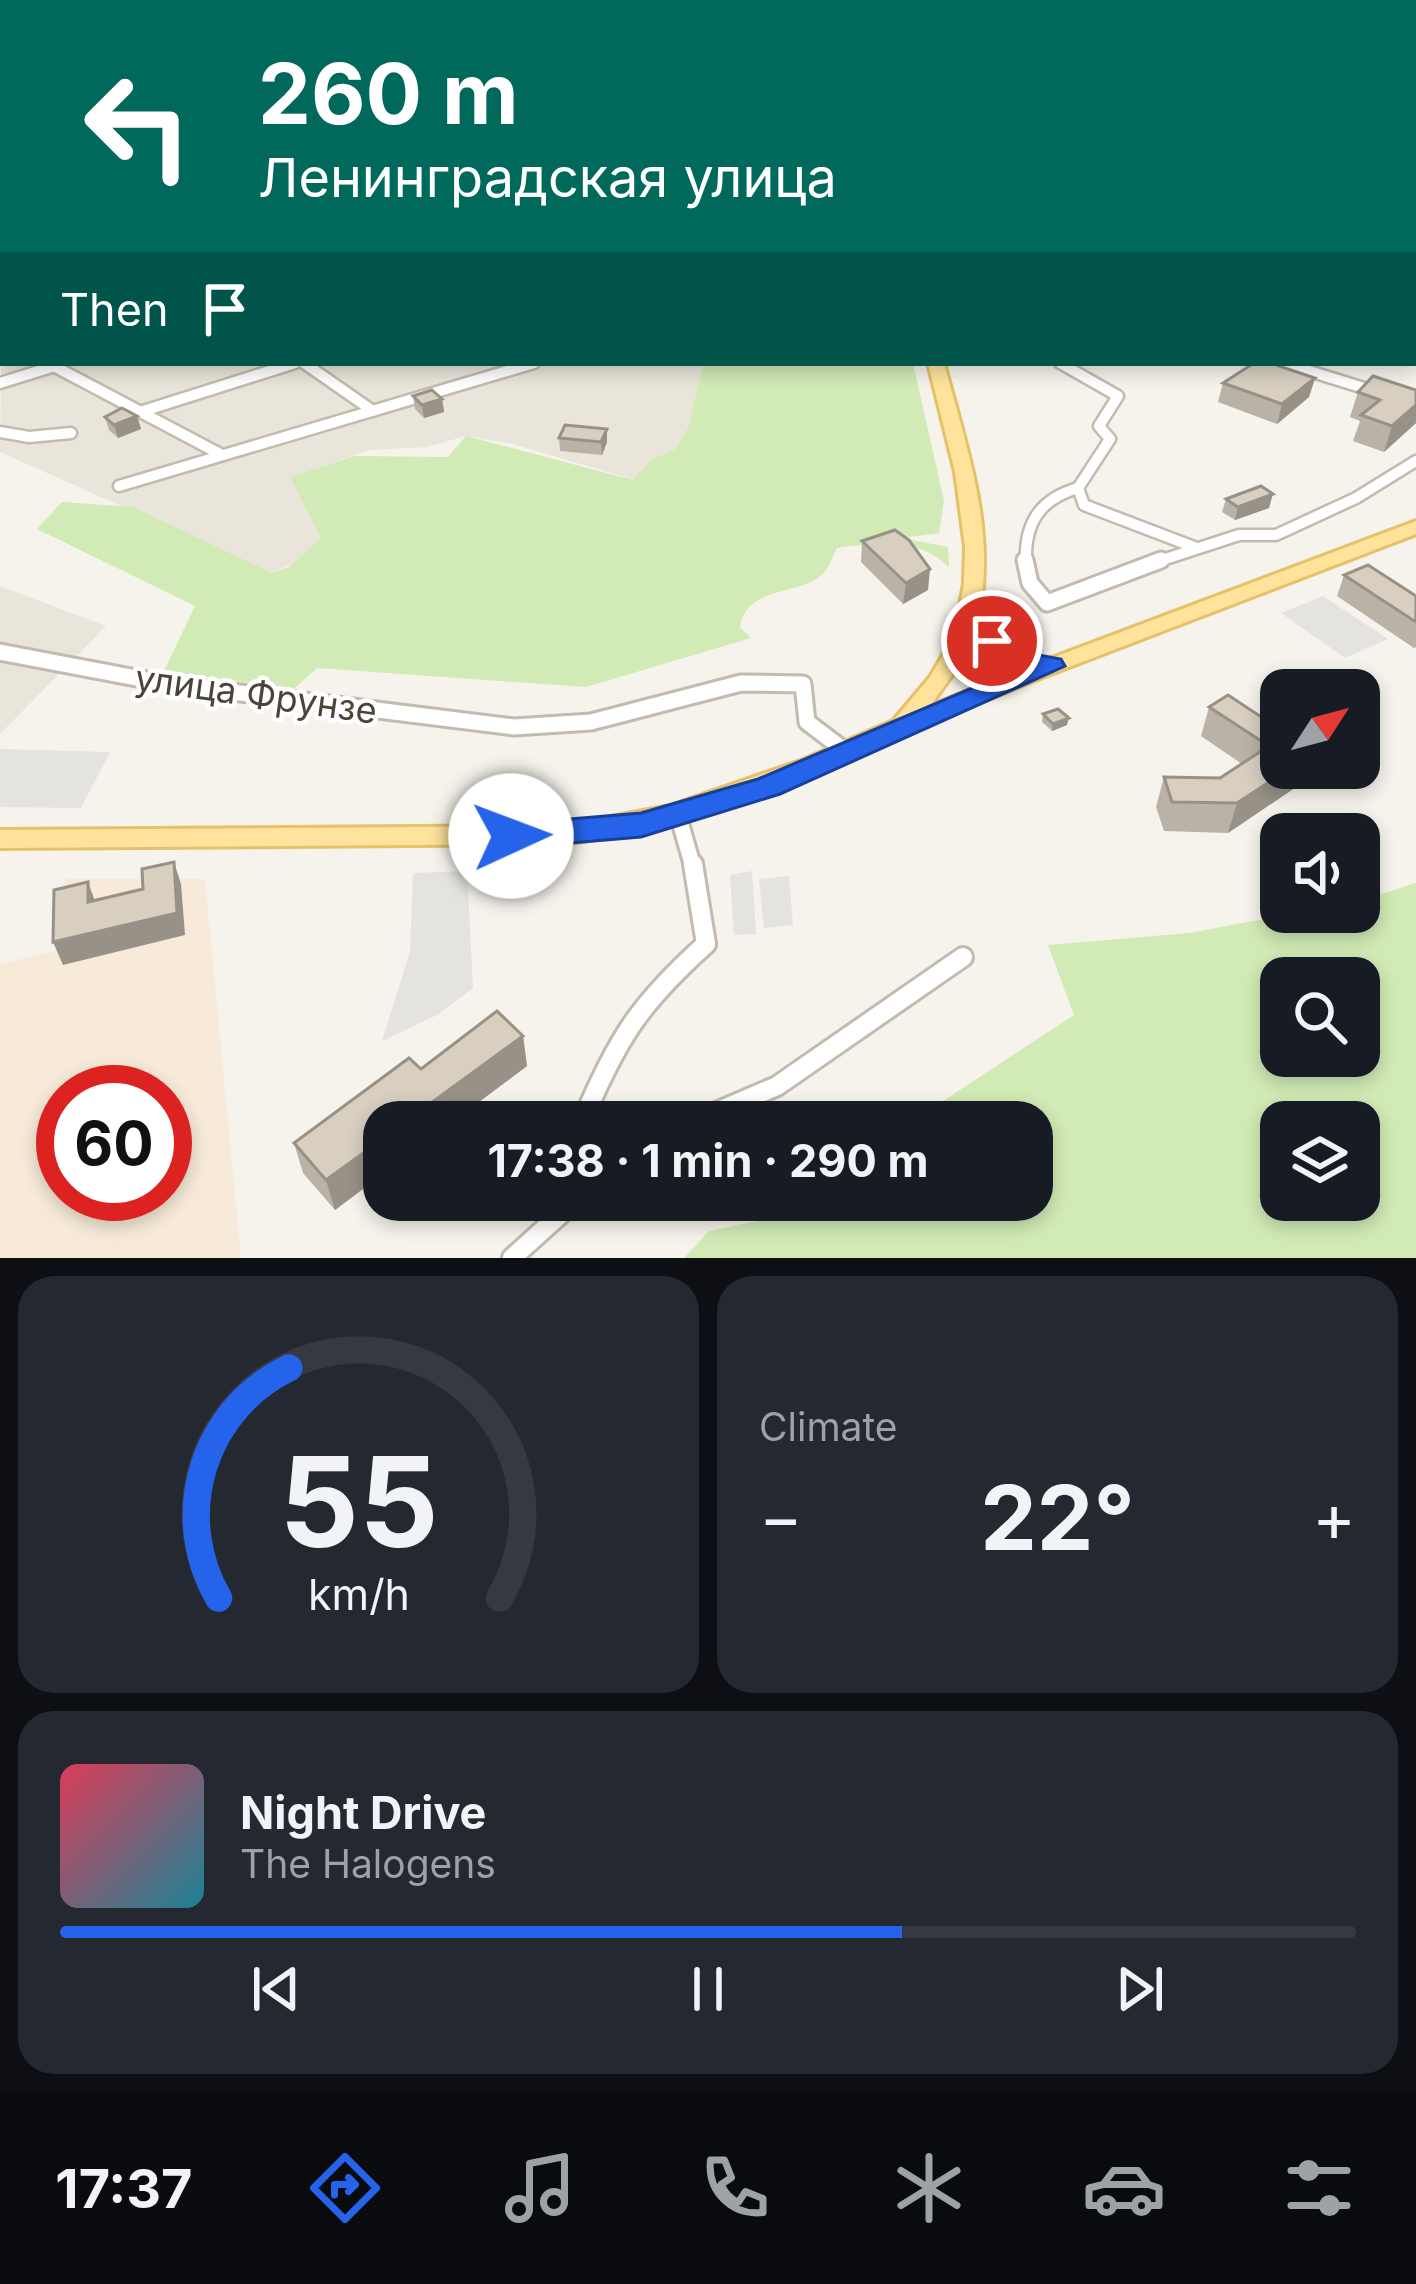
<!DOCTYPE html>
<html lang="en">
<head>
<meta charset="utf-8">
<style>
  body { margin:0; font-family:Inter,sans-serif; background:#242831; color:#f1f3f6; height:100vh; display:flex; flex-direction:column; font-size:45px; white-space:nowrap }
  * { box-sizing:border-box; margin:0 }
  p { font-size:39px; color:#9ea1a6 }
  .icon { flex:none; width:66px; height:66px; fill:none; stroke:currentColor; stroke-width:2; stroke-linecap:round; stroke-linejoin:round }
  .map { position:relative; height:1258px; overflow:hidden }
  .panel { display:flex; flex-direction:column; gap:18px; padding:18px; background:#0d0f14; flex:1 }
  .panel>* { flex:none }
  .top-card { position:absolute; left:0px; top:0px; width:1416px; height:366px; box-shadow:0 6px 18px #0003; background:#00695c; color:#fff; overflow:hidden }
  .needle { width:78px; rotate:54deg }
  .fabs { position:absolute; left:1260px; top:669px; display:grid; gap:24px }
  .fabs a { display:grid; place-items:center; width:120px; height:120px; border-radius:24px; background:#171b24; box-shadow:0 6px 18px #0003; font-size:60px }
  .speed { position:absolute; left:36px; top:1065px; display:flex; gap:24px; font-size:60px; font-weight:700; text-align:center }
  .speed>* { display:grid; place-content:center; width:156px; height:156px; border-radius:50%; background:#171b24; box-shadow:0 6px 18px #0003; line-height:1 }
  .speed .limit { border:18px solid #d22; background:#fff; color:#111 }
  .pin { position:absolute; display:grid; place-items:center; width:102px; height:102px; color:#fff; margin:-51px; border:6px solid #fff; border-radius:50%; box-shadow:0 3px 12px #0007 }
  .me { position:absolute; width:132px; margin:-66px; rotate:88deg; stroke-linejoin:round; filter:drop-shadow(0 0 9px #0008) }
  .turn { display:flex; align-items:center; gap:42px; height:252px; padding:0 60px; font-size:54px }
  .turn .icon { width:156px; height:156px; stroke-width:2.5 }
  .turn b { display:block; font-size:84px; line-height:102px }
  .then { display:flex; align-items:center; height:114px; padding:0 60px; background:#0003; gap:24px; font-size:45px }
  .big { font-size:90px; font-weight:700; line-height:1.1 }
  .panel .tile { flex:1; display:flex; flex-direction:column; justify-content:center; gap:18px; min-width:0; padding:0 42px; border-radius:36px; background:#242831 }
  .panel .dial { align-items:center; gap:0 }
  .dial svg { height:312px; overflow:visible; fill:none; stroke:#363941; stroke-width:7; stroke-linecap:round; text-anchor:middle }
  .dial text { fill:#f1f3f6; stroke:none }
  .song { display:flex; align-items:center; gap:36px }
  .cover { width:144px; height:144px; border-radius:18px; background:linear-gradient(135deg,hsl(350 70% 55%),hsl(190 70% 35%)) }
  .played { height:12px; border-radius:6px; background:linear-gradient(90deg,#2563eb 65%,#363941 65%) }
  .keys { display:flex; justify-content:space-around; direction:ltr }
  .heat { display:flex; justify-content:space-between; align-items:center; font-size:66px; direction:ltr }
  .panel .tiles { flex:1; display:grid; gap:18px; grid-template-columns:1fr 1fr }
  .tile:last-child { grid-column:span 2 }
  .trip { position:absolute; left:363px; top:1101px; width:690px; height:120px; border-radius:36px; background:#171b24; box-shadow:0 6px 18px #0003; font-weight:700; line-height:120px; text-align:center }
  .dock { display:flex; height:192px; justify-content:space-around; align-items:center; background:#090b0e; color:#9ea1a6 }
  .dock .icon { width:84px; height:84px }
  .dock .selected { color:#2563eb }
  .dock b { font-size:54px; color:#f1f3f6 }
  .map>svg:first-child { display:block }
  .residential { fill:#eae5da }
  .commercial { fill:#f7ead8; fill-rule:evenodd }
  .green { fill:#d2eab5; fill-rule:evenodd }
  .parking { fill:#e5e3e0 }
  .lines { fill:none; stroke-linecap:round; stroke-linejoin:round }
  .stream { stroke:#a9d4f2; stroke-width:3 }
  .street-far3-casing { stroke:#c2bbae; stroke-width:9 }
  .street-far2-casing { stroke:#c2bbae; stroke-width:15 }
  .street-far1-casing { stroke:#c2bbae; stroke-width:21 }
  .street-casing { stroke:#c2bbae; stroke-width:24 }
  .primary-casing { stroke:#e6c16a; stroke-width:6 }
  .street-far3 { stroke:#fff; stroke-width:6 }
  .street-far2 { stroke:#fff; stroke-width:10 }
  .street-far1 { stroke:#fff; stroke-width:15 }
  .street { stroke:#fff; stroke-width:18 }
  .primary { fill:#ffe39c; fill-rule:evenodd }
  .wall { fill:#bab2a6 }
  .shaded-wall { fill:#979187 }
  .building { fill:#d8cfc1; stroke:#979187; stroke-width:3 }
  .route { fill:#2563eb; stroke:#184099; stroke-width:3 }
  .labels { text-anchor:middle; stroke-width:9; stroke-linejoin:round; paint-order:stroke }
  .street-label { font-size:36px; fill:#4b4439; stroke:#fff }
</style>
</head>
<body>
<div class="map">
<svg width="1416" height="1258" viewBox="0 0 1416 1258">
  <rect width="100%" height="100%" fill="#f6f3ec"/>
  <g class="residential">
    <path d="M3,199V363H703L689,426L676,450L652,459L634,480L513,444L466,436L427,447L369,450L291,477L322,538L293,564L271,573L0,452Z"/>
    <path d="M0,586L106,626L0,734Z"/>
  </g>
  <path class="commercial" d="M65,879H205L241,1258H0V964L62,949ZM63,1092H165V1194H63Z"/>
  <g class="green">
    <path d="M703,363H913L944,501L939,533L901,538L948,547L949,568C922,538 877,542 837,548C833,555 828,569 822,575C797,596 746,586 740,627L751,638L586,687L317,668L294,689L164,671L195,606L37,529L62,502L133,507L272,573L289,567L321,538L290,477L354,456L448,457L466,436L633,480L652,459L676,449L689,426Z"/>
    <path d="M1416,883V1258H684L709,1231L762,1220L792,1200H1032V1122H911L1074,1015L1048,945L1189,933L1302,912H1359V901ZM1281,978H1359V1056H1281ZM1281,1122H1359V1200H1281Z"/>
  </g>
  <g class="parking">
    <path d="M1323,596L1388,639L1345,658L1281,613Z"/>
    <path d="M0,749L110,752L81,808L0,807Z"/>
    <path d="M467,871L473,988L437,1015L382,1041L410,952L413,873Z"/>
    <path d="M752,871L756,934L734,935L730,875Z"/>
    <path d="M789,876L793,925L764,928L759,879Z"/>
  </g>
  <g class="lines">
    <path class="stream" d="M1253,0L1258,3"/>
    <g class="street-far3-casing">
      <path id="street-far3" d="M1110,0L1114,3"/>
    </g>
    <g class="street-far2-casing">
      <g id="street-far2">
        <path d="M48,363L222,455"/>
        <path d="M304,363L373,411"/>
        <path d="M1060,363L1118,396L1099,426L1110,439L1078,488L1084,505L1194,547"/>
        <path d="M1283,363L1377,392"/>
        <path d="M0,383L58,365"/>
        <path d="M140,412L295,363"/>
        <path d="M0,432L29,437L71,433"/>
        <path d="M119,486L534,363"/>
        <path d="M1026,563C1024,523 1040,499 1078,488"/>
        <path d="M1153,563L1239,535H1276L1356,498L1416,461"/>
      </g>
    </g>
    <g class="street-far1-casing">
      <g id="street-far1">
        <path d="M1025,560L1030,583L1047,603L1161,560"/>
        <path d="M0,652L168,684L514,727L591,722L741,683L803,684L807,722L848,753"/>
        <path d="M678,815L693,867"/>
      </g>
    </g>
    <g class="street-casing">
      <g id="street">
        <path d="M582,1122C617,1039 639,1004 706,944L693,864"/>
        <path d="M693,1122L777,1086L963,957"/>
        <path d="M512,1258L576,1200"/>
      </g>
    </g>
    <g class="primary-casing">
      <g id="primary">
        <path d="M954,0H966L969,3H957Z"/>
        <path d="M1321,0H1331L1334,3H1324Z"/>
        <path d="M1413,58L1416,59V66L1413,65Z"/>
        <path d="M928,363H944C965,443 995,525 980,608C999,636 1015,653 1049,659L1416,521V534L1022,685L727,807L618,836L562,844L0,848V830L562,826L670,806L803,760L893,721L930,677L943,655L957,620L964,584L965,547L955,472ZM974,630L1002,659L1025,668L930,706L960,664Z"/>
      </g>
    </g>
    <use href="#street-far3" class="street-far3"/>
    <use href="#street-far2" class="street-far2"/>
    <use href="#street-far1" class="street-far1"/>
    <use href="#street" class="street"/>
    <use href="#primary" class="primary"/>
  </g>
  <g class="wall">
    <path d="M1315,378L1309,397L1277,424L1218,402L1223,383Z"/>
    <path d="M1416,390V423L1384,452L1353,441L1360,421L1350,417L1358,392Z"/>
    <path d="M413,396L442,399L444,412L424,418L415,409Z"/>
    <path d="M137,416L141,429L118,438L109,430L105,417Z"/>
    <path d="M607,429V442L602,455L560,451L559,438Z"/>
    <path d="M1226,499L1269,508L1235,520L1222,512Z"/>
    <path d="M862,541L928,590L903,604L861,562Z"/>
    <path d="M1344,575L1416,596V647L1414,648L1337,596Z"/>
    <path d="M1228,695L1305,781L1228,833L1164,831L1156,807L1164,777L1220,778L1242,764L1201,736L1209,707Z"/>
    <path d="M1043,714L1067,725L1052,731L1042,722Z"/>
    <path d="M523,1036L527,1066L452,1122H384V1173L335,1210L303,1173L294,1143L421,1069Z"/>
  </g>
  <g class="shaded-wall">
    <path d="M1315,378L1309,397L1277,424L1282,404Z"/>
    <path d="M442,399L444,412L424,418L422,405Z"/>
    <path d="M1416,405V423L1384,452L1392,426Z"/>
    <path d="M137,416L141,429L118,438L114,425Z"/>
    <path d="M607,429V442L602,455L601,442Z"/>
    <path d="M1273,494L1269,508L1235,520L1238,507Z"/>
    <path d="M930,569L928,590L903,604L906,583Z"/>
    <path d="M1069,718L1067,725L1052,731L1053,724Z"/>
    <path d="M1291,768H1310L1305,781L1228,833L1237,803Z"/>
    <path d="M174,862L181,884L185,935L63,965L53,942L177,913Z"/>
    <path d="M88,882L96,904L88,902Z"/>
    <path d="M523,1036L527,1066L452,1122H405Z"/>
    <path d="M384,1138V1173L335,1210L326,1180Z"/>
  </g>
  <g class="building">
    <path d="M1254,363H1270L1315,378L1282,404L1223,383Z"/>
    <path d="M1373,376L1416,390V405L1392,426L1361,415L1380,400L1358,392Z"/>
    <path d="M432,390L442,399L422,405L413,396Z"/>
    <path d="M122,408L137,416L114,425L105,417Z"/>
    <path d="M565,425L607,429L601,442L559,438Z"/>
    <path d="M1261,486L1273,494L1238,507L1226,499Z"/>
    <path d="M895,530L909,540L930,569L906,583L862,541Z"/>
    <path d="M1368,565L1416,596V622L1344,575Z"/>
    <path d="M1228,695L1281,730V768H1291L1237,803L1172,802L1164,777L1220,778L1269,746L1209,707Z"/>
    <path d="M1058,709L1069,718L1053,724L1043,714Z"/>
    <path d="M174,862L177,913L53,942L54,890L88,882V902L143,889L142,869Z"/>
    <path d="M497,1011L523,1036L405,1122H384V1138L326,1180L294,1143L409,1058L421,1069Z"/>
  </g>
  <path class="route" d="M992,633L1027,653L1061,659L1065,666L780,794L641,837L511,848L495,836L511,824L641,813L758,779L1017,669L978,641Z"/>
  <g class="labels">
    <g class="street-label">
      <text transform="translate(256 694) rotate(8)" y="13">улица Фрунзе</text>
    </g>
  </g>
</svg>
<div class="fabs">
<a><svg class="needle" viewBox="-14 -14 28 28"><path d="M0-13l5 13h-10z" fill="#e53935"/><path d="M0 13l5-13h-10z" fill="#9ea1a6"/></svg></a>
<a><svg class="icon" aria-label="sound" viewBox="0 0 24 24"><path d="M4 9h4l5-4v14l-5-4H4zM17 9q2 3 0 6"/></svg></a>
<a><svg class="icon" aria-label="search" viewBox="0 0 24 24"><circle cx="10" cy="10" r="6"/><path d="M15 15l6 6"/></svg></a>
<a><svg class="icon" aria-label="layers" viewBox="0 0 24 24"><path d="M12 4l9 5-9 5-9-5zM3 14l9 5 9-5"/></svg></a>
</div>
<div class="speed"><div class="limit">60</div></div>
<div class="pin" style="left:992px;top:641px;background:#d93025"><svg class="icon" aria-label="arrive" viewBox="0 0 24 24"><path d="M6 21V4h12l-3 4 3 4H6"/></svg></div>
<svg class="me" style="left:511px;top:836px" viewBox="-20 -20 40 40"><circle r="19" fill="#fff"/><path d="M0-13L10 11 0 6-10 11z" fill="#2563eb"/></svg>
<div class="trip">17:38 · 1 min · 290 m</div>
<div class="top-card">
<div class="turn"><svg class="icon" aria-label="left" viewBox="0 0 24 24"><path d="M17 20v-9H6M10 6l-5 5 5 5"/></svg><div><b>260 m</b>Ленинградская улица</div></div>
<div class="then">Then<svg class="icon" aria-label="arrive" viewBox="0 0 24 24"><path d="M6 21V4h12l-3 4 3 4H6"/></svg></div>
</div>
</div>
<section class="panel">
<div class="tiles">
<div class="tile dial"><svg viewBox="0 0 100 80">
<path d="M14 69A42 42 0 1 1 86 69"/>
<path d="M14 69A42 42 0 0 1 32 10" stroke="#2563eb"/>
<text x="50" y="56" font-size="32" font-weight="700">55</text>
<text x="50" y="72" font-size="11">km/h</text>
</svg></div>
<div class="tile"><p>Climate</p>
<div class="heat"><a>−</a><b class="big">22°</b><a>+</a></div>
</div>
<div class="tile">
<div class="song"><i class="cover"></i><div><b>Night Drive</b><p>The Halogens</p></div></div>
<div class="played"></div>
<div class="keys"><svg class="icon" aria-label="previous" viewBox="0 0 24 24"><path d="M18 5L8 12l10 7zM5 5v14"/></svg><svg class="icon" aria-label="pause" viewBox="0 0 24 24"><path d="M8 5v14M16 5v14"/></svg><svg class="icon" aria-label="next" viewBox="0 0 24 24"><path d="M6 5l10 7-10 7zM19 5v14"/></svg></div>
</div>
</div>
</section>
<nav class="dock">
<b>17:37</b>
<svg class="icon selected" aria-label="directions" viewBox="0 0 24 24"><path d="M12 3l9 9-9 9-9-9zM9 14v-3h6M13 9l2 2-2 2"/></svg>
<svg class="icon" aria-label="music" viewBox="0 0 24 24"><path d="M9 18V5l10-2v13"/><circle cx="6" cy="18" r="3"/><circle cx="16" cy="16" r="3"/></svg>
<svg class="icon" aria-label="phone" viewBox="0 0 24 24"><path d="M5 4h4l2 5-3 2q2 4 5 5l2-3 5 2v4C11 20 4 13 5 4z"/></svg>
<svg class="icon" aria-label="climate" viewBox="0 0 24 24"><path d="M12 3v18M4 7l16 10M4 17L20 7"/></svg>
<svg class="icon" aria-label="car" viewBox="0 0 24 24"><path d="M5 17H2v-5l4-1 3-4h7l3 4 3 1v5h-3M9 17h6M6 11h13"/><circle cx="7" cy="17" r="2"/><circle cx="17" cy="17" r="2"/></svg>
<svg class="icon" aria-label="filters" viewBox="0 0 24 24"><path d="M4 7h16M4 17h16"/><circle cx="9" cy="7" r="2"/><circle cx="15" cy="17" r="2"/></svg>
</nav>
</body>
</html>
